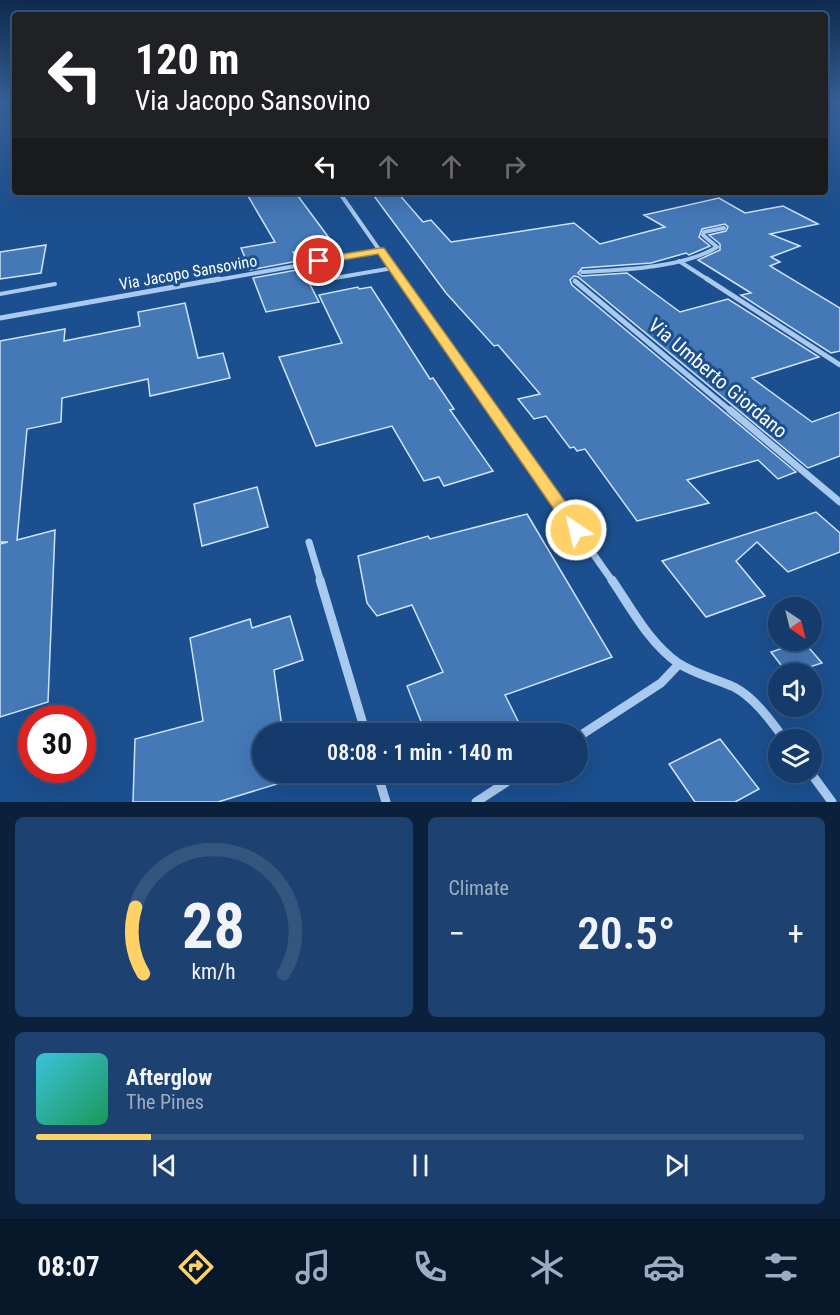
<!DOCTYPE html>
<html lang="en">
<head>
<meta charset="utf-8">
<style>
  body { margin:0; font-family:"Roboto Condensed",sans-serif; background:#1d4271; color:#f1f3f6; height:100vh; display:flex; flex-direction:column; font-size:22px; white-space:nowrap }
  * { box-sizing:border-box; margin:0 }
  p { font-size:20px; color:#9dadc1 }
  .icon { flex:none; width:33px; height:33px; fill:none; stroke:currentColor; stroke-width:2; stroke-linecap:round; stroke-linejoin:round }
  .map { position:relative; height:802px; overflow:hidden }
  .sheet { display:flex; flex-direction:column; gap:15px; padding:15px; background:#0b203b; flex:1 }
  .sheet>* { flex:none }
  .banner { position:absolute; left:12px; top:12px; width:816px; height:183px; border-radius:6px; box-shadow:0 6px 24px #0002,0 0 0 2px #33557e; background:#202124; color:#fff; overflow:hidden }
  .needle { width:39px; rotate:145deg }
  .buttons { position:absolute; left:768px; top:597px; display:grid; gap:12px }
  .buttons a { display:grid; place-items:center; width:54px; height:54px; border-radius:50%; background:#143b6b; box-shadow:0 6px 24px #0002,0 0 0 2px #33557e; font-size:30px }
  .speed { position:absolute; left:18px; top:705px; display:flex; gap:12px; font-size:30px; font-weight:700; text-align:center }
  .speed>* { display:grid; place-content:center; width:78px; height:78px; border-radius:50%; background:#143b6b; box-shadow:0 6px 24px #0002,0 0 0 2px #33557e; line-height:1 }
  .speed .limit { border:9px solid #d22; background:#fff; color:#111 }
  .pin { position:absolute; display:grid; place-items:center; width:51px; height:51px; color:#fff; margin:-26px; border:3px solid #fff; border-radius:50%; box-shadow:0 2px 6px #0007 }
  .me { position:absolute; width:66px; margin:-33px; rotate:325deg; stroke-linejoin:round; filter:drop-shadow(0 0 4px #0008) }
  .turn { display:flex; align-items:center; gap:21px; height:126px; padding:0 24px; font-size:27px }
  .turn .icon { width:78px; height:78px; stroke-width:2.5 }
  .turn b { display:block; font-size:42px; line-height:51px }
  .lanes { display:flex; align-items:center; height:57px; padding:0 24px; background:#0003; justify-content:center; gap:30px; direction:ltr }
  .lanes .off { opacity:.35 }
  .big { font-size:45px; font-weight:600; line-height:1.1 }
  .sheet .card { flex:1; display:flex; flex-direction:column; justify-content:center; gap:9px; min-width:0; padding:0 21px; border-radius:9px; background:#1d4271 }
  .sheet .dial { align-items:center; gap:0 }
  .dial svg { height:156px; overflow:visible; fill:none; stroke:#33557e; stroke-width:7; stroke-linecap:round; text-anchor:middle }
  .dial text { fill:#f1f3f6; stroke:none }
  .song { display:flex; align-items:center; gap:18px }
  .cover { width:72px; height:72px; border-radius:9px; background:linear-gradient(135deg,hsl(190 70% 55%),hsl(150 70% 35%)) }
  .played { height:6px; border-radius:3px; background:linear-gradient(90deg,#ffd166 15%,#33557e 15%) }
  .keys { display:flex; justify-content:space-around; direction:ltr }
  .heat { display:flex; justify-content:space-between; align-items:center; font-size:33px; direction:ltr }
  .sheet .tiles { flex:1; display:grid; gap:15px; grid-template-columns:1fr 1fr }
  .card:last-child { grid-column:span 2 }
  .trip { position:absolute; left:252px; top:723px; width:336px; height:60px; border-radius:30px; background:#143b6b; box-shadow:0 6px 24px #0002,0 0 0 2px #33557e; font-weight:600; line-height:60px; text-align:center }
  .tabs { display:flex; height:96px; justify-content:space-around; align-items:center; background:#08182b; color:#9dadc1 }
  .tabs .icon { width:42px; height:42px }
  .tabs .current { color:#ffd166 }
  .tabs b { font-size:27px; color:#f1f3f6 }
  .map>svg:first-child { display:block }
  .building { fill:#4478b7; stroke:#cfe3fa; stroke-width:1.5 }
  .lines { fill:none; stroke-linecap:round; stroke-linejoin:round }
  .service { stroke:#a9c9ee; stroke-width:4 }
  .minor-far3 { stroke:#a9c9ee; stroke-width:4 }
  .minor-far2 { stroke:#a9c9ee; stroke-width:5 }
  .minor-far1 { stroke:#a9c9ee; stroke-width:7 }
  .minor { stroke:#a9c9ee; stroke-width:9 }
  .route { fill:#ffd166; stroke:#a68842; stroke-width:1.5 }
  .labels { text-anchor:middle; stroke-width:6; stroke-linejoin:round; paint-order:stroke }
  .far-street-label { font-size:16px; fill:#fff; stroke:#1b4f8f }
  .street-label { font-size:20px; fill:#fff; stroke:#1b4f8f }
</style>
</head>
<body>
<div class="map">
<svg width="840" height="802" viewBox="0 0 840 802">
  <rect width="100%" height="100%" fill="#1b4f8f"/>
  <g class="building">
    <path d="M276,192H295L335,246L293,252L298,261L250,270L241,248L275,242L248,196Z"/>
    <path d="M371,192H397L423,222L431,220L451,242L574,223L600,244L665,227L644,215L719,198L745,213L783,206L818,224L770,234L800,246L771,257L780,262L770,266L840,308V351L831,353L741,295L751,293L698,260L720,250V244L709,235L726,231L728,227L725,224L702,229L699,237L710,246L689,255L686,253L651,263L582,268L578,273L582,276L627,273L680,312L728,299L819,357L752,378L812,422L840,412V456L808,468L578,277L574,276L570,280L572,285L796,472L778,479L758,460L687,480L709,503L637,521L585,449L577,451L574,447L570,448L546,416L534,419L518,399L540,394L498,345L494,346L446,293Z"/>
    <path d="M46,245L41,273L0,279V252Z"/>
    <path d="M302,269L319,302L266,312L253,278Z"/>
    <path d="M358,287L359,289L371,287L430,379L433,378L454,409L450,410L493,471L444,486L439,477L424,481L392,426L316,446L279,357L342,343L319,295Z"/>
    <path d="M185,303L198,358L223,353L230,378L150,396L148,379L62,398L61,422L27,429L17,540L55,530L48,702L0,717V544L8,542H0V341L65,329L64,341L140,326L138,312Z"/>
    <path d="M257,487L268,527L202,546L194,504Z"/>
    <path d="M816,512L840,533V552L788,572L757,542L736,561L765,596L706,617L662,561Z"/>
    <path d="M527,514L612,657L505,695L519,723L493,734H426L407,686L443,672L412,605L377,616L367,603L358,556L428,536L430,539Z"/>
    <path d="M290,616L303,660L274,670L283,734H262V772H289L290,780L218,802H133L135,739L203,721L190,638L250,619L252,628Z"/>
    <path d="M803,641L822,663L788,674L771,652Z"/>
    <path d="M720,739L759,789L735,802H695L669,764Z"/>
  </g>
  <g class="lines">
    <path class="service" d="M0,294L55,284"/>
    <g class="minor-far3">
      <path d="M339,192L401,281"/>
      <path d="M319,261L329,279L393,268"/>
      <path d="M679,261L710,281"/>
      <path d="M582,272C621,270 684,268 717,247L703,235L704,232L724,228"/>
      <path d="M211,281L380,251"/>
    </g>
    <g class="minor-far2">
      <path d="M400,279L494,412"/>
      <path d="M707,279L840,365"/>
      <path d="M575,281L732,412"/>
      <path d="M0,318L219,279"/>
    </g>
    <g class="minor-far1">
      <path d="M492,410L613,582"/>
      <path d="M730,410L840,502"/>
      <path d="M309,542L321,582"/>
    </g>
    <g class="minor">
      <path d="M320,580L366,734"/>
      <path d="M612,580C631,608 650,644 678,663C695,674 716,679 734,687C755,698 771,721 785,740"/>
      <path d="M578,737L661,683L679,664"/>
      <path d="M377,772L386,802"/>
      <path d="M810,772L832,802"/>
      <path d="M476,802L522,772"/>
    </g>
  </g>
  <linearGradient id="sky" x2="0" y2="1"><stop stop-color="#0f2b4f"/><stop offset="0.48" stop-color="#39639b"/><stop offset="1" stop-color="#39639b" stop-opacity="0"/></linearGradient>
  <rect width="840" height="214" fill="url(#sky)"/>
  <path class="route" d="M380,248H384L582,525L585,530L582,534L576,536L571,534L378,254L319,264L314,261L319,258Z"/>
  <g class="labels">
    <g class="far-street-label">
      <text transform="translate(188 272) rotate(-10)" y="6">Via Jacopo Sansovino</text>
    </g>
    <g class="street-label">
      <text transform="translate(718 378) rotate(40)" y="7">Via Umberto Giordano</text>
    </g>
  </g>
</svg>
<div class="buttons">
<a><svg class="needle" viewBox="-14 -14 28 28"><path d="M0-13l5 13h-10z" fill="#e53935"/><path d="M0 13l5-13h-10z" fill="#9dadc1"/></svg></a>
<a><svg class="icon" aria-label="sound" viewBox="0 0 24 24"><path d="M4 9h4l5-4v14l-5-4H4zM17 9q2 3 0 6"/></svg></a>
<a><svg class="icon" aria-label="layers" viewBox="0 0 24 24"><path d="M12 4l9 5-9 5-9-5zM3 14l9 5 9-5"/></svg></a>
</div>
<div class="speed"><div class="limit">30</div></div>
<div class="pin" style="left:319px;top:261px;background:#d93025"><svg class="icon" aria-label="arrive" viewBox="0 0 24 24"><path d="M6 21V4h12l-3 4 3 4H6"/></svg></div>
<svg class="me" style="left:576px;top:530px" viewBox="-20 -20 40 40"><circle r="17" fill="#ffd166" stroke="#fff" stroke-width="3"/><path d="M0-11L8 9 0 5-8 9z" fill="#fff"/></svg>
<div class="trip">08:08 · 1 min · 140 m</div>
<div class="banner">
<div class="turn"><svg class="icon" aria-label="left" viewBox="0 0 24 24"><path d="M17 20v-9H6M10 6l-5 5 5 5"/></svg><div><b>120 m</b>Via Jacopo Sansovino</div></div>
<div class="lanes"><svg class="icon" aria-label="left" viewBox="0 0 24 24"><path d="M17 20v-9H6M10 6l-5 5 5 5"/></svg><svg class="icon off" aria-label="ahead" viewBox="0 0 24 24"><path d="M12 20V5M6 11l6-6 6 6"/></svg><svg class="icon off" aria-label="ahead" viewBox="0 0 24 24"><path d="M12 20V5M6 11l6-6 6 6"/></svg><svg class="icon off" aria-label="right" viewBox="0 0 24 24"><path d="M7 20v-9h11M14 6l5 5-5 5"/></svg></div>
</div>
</div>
<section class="sheet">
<div class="tiles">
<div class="card dial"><svg viewBox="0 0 100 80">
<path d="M14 69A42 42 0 1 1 86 69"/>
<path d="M14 69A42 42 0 0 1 10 35" stroke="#ffd166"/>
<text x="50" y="56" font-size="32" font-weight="700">28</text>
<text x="50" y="72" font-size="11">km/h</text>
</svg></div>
<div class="card"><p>Climate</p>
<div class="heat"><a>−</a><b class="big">20.5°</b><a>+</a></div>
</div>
<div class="card">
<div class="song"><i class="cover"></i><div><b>Afterglow</b><p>The Pines</p></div></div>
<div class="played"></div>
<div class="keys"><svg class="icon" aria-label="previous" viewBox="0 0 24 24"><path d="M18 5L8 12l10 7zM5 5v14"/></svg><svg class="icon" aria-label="pause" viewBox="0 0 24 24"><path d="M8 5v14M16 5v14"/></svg><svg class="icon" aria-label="next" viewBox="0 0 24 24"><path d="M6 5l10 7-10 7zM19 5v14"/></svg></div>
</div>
</div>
</section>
<nav class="tabs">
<b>08:07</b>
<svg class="icon current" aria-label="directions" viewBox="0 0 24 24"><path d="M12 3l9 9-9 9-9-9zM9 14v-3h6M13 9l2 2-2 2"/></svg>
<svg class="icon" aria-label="music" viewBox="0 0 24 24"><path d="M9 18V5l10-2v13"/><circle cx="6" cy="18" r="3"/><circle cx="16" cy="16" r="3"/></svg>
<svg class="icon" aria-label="phone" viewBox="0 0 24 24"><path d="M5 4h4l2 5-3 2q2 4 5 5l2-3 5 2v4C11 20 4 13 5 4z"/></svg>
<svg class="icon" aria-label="climate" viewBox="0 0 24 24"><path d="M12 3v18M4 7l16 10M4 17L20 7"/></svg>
<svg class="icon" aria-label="car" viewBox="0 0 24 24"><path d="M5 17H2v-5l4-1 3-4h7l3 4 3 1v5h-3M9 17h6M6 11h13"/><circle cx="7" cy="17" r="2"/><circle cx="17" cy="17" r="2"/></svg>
<svg class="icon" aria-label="filters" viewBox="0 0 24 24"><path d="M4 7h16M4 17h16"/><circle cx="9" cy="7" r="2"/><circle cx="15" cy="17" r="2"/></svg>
</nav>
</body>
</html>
